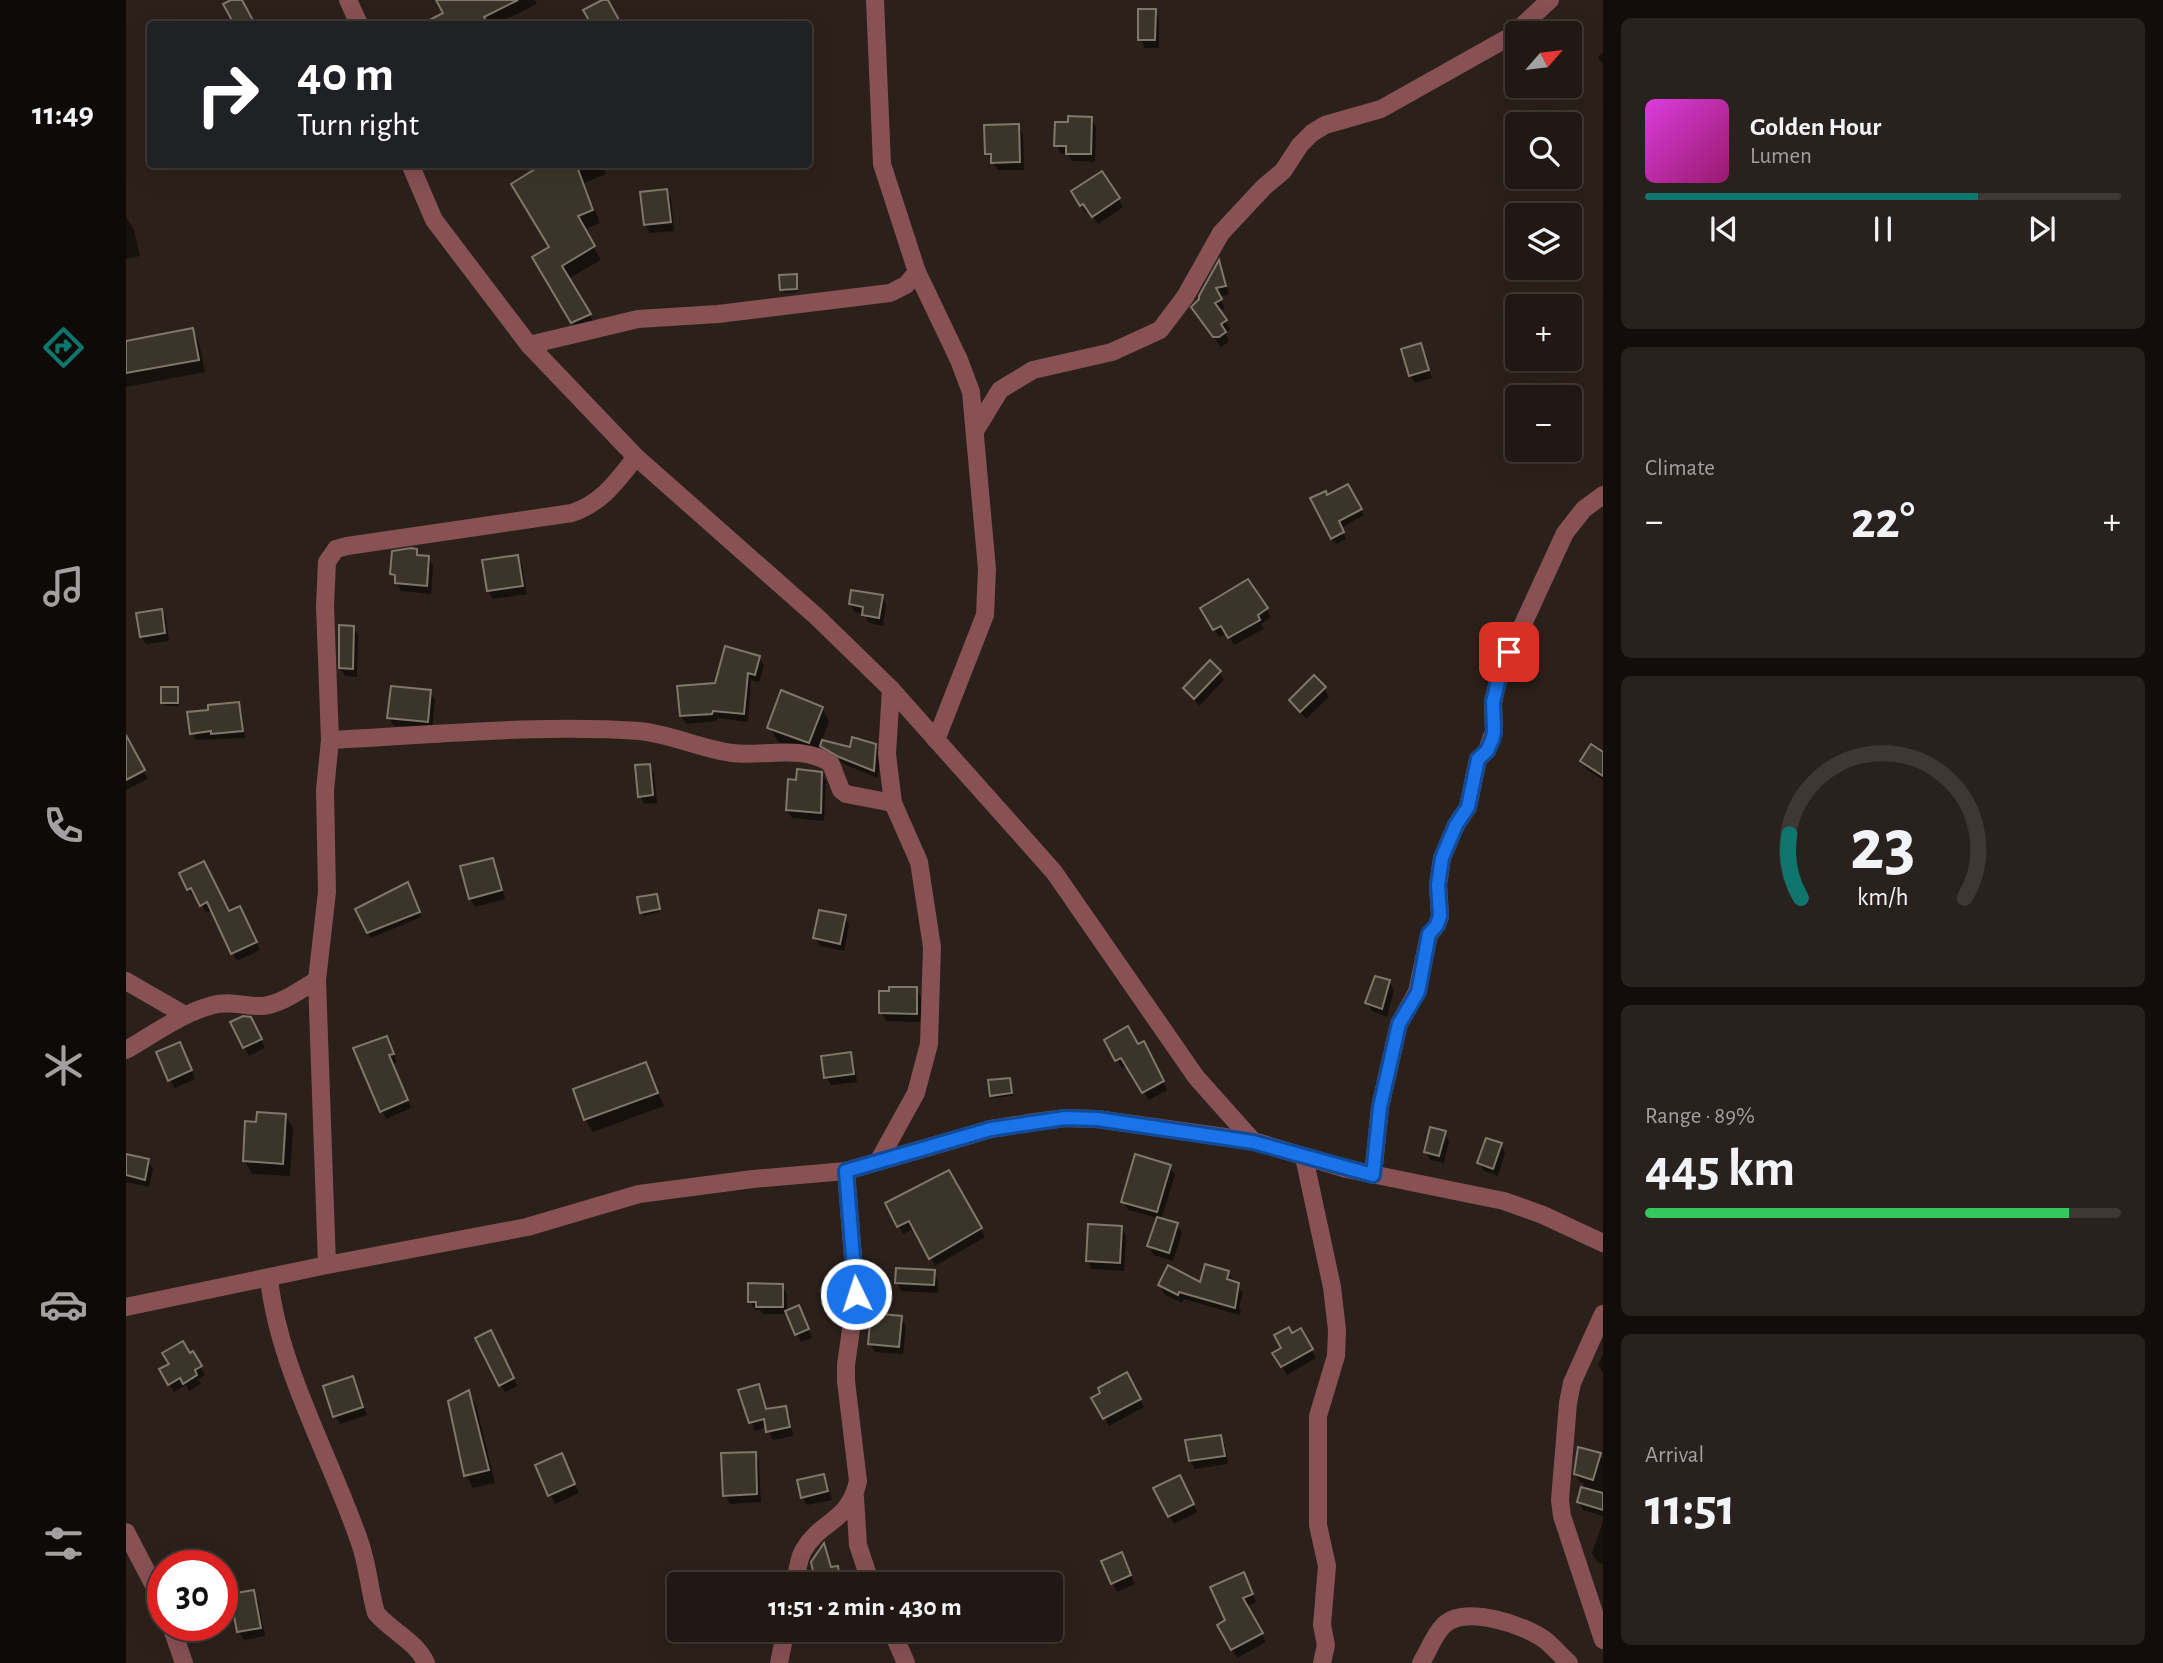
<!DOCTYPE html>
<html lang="en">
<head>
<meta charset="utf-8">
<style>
  body { margin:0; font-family:"Alegreya Sans",sans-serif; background:#29211d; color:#f1f3f6; height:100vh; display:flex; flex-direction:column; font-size:26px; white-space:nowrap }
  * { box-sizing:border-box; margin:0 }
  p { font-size:23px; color:#a2a0a0 }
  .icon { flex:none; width:38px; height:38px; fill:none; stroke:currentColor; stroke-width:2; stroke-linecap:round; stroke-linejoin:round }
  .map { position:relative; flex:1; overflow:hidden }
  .sheet { display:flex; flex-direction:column; gap:18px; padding:18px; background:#120d0b; width:560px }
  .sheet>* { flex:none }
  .hud { position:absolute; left:21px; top:21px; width:665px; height:147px; border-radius:7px; box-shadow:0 7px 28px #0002,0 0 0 2px #3e3734; background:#202124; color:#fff; overflow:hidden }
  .needle { width:46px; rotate:62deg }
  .fabs { position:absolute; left:1379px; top:21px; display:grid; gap:14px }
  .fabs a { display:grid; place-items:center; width:77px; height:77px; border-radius:7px; background:#211814; box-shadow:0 7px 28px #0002,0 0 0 2px #3e3734; font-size:35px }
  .speed { position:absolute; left:21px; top:1550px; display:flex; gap:14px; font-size:35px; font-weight:700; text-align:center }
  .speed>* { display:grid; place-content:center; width:91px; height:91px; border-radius:50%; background:#211814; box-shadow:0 7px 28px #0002,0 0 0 2px #3e3734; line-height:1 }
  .speed .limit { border:10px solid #d22; background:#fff; color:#111 }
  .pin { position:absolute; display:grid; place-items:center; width:60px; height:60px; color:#fff; margin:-30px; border-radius:14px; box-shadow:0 4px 10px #0006 }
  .me { position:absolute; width:77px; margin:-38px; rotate:356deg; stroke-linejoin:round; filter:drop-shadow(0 0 5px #0008) }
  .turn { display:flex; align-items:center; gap:24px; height:147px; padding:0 35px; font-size:32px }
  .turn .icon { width:91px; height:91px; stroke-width:2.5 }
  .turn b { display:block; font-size:49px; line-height:60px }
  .big { font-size:52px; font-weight:700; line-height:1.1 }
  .sheet .tile { flex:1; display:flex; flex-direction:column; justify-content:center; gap:10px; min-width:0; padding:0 24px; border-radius:10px; background:#29211d }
  .sheet .dial { align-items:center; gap:0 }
  .dial svg { height:182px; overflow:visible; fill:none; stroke:#3e3734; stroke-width:7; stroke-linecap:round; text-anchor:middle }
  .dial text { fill:#f1f3f6; stroke:none }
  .song { display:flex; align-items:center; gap:21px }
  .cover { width:84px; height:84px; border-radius:10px; background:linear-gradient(135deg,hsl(300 70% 55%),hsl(320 70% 35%)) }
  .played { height:7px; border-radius:4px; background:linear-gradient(90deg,#0f766e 70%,#3e3734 70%) }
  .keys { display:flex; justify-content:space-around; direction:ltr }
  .heat { display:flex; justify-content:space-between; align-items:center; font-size:38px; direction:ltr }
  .charge { height:10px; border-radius:5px; background:linear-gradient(90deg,#34c759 89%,#3e3734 0) }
  .trip { position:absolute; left:541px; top:1572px; width:396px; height:70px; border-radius:7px; background:#211814; box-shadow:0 7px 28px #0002,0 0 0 2px #3e3734; font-weight:700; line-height:70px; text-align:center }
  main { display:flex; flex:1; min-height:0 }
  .dock { display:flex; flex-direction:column; width:126px; justify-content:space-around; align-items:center; background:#0d0a08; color:#a2a0a0 }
  .dock .icon { width:49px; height:49px }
  .dock .on { color:#0f766e }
  .dock b { font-size:32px; color:#f1f3f6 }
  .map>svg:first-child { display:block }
  .shadow { fill:#0007 }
  .building { fill:#3b3529; stroke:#7e776a; stroke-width:2 }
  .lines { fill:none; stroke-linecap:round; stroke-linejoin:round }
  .minor { stroke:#885154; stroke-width:18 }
  .route-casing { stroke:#114b97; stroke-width:18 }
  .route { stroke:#1a73e8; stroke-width:12 }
</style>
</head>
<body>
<main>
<nav class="dock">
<b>11:49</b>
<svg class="icon on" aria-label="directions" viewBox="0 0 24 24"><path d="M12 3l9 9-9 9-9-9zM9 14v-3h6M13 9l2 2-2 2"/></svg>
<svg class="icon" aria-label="music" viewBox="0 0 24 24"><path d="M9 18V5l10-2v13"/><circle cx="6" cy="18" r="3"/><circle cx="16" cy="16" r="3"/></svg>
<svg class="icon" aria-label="phone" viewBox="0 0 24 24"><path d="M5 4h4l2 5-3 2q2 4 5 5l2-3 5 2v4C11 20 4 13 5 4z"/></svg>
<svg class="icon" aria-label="climate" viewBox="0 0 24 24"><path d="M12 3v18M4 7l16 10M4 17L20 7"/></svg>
<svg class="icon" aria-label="car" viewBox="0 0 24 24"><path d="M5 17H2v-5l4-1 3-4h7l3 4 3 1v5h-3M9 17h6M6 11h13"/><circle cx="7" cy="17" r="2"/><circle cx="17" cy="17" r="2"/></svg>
<svg class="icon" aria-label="filters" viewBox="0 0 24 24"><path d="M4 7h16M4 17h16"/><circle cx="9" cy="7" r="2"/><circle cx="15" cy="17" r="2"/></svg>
</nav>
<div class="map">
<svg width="1477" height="1663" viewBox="0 0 1477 1663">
  <rect width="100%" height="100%" fill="#2c201a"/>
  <g class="shadow">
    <path d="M312,0H409L411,4L370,24H314L311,18L320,14Z"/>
    <path d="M481,0L494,24H471L463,9Z"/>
    <path d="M1029,11L1033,19V48H1019L1014,39Z"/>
    <path d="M1477,53V65L1472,57Z"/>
    <path d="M965,118L970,127L969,162L946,161L942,154H935L930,145Z"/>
    <path d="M892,126L897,134L898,170H872L861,154Z"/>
    <path d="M421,164H476L480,174L458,183L474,223L457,230L475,260L442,279L471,328L454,335L416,270L425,248Z"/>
    <path d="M976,173L997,207L972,224L963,211L960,213L947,191Z"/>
    <path d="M540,191L545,199L548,231L524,233L519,225Z"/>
    <path d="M0,217L8,230L14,256L0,259Z"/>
    <path d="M1093,263L1103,294L1093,297L1099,308L1092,311L1104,329L1099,333L1103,341L1095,347L1072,316L1075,299Z"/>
    <path d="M670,276L672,292L658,293L656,289Z"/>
    <path d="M66,330L73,343L79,372L0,387V343Z"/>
    <path d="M1294,345L1306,378L1289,383L1284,375Z"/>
    <path d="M1221,486L1238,515L1215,528L1220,539L1210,544L1206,538L1201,497Z"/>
    <path d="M290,551L294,557H302L307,566L305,594L275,591L266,574Z"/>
    <path d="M391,557L396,565L401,594L367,599L362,591L358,561Z"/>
    <path d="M756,596L760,605L757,626L743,623L738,614L729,612L724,604Z"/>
    <path d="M1076,608L1140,609L1145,617L1135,624L1138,629L1108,645L1101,633L1093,637Z"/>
    <path d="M35,611L40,619L43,641L20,644L15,636Z"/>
    <path d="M227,627L232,636L231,677L219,676L214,668Z"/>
    <path d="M633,658L638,666L633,682L625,680L622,722L591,718L590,721L560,724L555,716L590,684Z"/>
    <path d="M1093,672L1098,680L1073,706L1059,688Z"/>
    <path d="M1198,688L1203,697L1180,719L1165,700Z"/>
    <path d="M51,689L53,706H39L37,703Z"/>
    <path d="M304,692L309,700L306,730L268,726L263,718Z"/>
    <path d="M112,704L116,711L119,738L70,740L66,733Z"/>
    <path d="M696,708L703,721L695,742L725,749L749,745L754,754L752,778L720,765L701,754L695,744L690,755L652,742L644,728Z"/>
    <path d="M0,735L22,779L0,790Z"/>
    <path d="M1477,754V780L1461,770L1456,761Z"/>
    <path d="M523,766L528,774L531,803L518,804L514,796Z"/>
    <path d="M695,774L700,782L698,821L666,818L661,810L672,782Z"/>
    <path d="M366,860L371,868L379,899L349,907L344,898Z"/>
    <path d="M55,874L103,913L118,916L134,950L111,961L86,910L80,913L71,896L67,897Z"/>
    <path d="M285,890L295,917L245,938L231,910Z"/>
    <path d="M532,899L534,912L518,916L516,912Z"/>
    <path d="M719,917L723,925L718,951L694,946L689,938Z"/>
    <path d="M1263,982L1268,990L1261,1017L1246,1011L1241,1003Z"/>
    <path d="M790,988L795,997V1022L760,1021L755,1013Z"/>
    <path d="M107,1023L129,1027L139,1048L123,1056Z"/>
    <path d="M260,1038L271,1062L267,1064L285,1108L260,1119L229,1049Z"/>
    <path d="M980,1040L1022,1051L1041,1090L1023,1100L1001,1065L996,1068Z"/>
    <path d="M58,1052L69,1079L49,1088L44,1080Z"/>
    <path d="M724,1054L728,1062L731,1082L705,1085L700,1077Z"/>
    <path d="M520,1065L538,1106L467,1132L459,1119Z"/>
    <path d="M883,1079L887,1096L868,1098L866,1095Z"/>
    <path d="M159,1115L167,1128L164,1176L126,1174L119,1161L132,1124Z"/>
    <path d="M1318,1132L1323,1141L1318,1163L1304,1160L1300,1151Z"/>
    <path d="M1375,1145L1379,1153L1372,1176L1358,1171L1353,1163Z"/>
    <path d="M0,1156L22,1161L27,1169L23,1187L0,1182Z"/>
    <path d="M1044,1167L1049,1175L1035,1220L1051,1225L1056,1233L1047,1261L1028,1255L1023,1246L1032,1218L1002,1210L997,1202Z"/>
    <path d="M822,1173L859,1237L809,1266L789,1228L777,1234L773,1226Z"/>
    <path d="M995,1227L1000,1236L998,1271L966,1269L962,1261Z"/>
    <path d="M808,1272L812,1280V1293L775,1291L771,1283Z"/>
    <path d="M1102,1273L1117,1293L1113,1307L1115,1311L1113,1315L1058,1299L1056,1303L1038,1294L1034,1285L1075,1284Z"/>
    <path d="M656,1285L661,1294V1312L677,1315L686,1338L675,1342L662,1314H637L634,1310H629L624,1301Z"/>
    <path d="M775,1318L780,1326L777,1354L749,1352L744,1343Z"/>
    <path d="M1174,1331L1190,1358L1161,1375L1149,1354L1157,1349L1166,1335Z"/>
    <path d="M369,1340L391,1386L379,1392L375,1385Z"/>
    <path d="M66,1353L79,1375L72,1379L75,1384L63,1391L60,1385L48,1392L36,1370Z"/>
    <path d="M1477,1354V1373L1472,1365Z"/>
    <path d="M1000,1375L1018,1407L983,1426L968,1398Z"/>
    <path d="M226,1378L241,1415L214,1424L209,1416Z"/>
    <path d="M632,1386L641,1411L659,1408L664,1416L667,1436L647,1440L641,1427L629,1431L615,1391Z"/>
    <path d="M343,1393L350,1405L369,1483L347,1488L340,1475Z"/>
    <path d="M1094,1437L1099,1445L1102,1464L1069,1469L1064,1461Z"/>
    <path d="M629,1453L633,1462L635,1502L604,1504L599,1495Z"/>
    <path d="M1473,1454L1477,1459V1516L1457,1510L1453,1502L1458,1483L1454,1482L1449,1474Z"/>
    <path d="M440,1464L453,1493L429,1504L411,1466Z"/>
    <path d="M697,1476L702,1484L706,1500L681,1505L676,1497Z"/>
    <path d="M1058,1485L1071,1512L1048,1524L1043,1516Z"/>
    <path d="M1477,1521V1564L1471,1562L1466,1553Z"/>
    <path d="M698,1546L706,1569L711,1568L717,1584H692Z"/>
    <path d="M977,1562L999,1563L1009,1584L991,1592Z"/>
    <path d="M1122,1583L1130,1602L1120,1607L1140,1642L1111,1658L1093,1626L1101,1621Z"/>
    <path d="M127,1592L132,1600L139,1636L118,1640L113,1632L106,1596Z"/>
    <path d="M703,1629H726V1630L706,1634Z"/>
  </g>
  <g class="building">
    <path d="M105,0H116L129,24H108L97,4Z"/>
    <path d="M310,0H392L358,17L362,24H296L317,13Z"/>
    <path d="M476,0H482L493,20L485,24H465L457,10Z"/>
    <path d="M1012,9H1030L1029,40H1012Z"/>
    <path d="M942,116L966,117L965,154H940V146H928L929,122H942Z"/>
    <path d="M893,124L894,162L865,163V154H859L858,125Z"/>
    <path d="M417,164H450L467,210L452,216L469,246L436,266L465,314L445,323L406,257L423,247L385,184Z"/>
    <path d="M976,171L994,198L966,217L957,204L954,206L945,191Z"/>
    <path d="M541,189L545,222L518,225L514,192Z"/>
    <path d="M1093,260L1100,286L1090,288L1096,299L1089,303L1101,320L1095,324L1100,332L1093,337H1087L1065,307L1073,299V296Z"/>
    <path d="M671,274V289L654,290L653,275Z"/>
    <path d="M67,328L73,360L0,373V341Z"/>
    <path d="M1295,343L1303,370L1283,376L1275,349Z"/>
    <path d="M1222,484L1236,509L1213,521L1218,532L1205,539L1184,498L1200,491L1201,495Z"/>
    <path d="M285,548L291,549V555L303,556L301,586L269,583V575L264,574L266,551Z"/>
    <path d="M392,555L397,586L361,591L356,560Z"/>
    <path d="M1122,579L1142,608L1132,615L1134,620L1102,638L1095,626L1087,630L1074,608Z"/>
    <path d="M725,590L757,595L753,618L736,615L737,607L723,604Z"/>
    <path d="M36,609L39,633L14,637L10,613Z"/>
    <path d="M213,625L228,626L227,669L213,668Z"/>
    <path d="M599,646L634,656L629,675L622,673L618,714L587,711L586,714L554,716L551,686L589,683Z"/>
    <path d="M1084,660L1095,671L1068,699L1057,688Z"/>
    <path d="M1188,675L1200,687L1174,712L1163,700Z"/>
    <path d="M265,686L305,690L302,722L261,718Z"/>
    <rect x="35" y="687" width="17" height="16"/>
    <path d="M655,690L697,707L683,743L641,728Z"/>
    <path d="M113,702L117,731L85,734V731L64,734L61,712L82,710V705Z"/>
    <path d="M0,735L19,770L0,780Z"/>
    <path d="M726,737L750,744L748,771L713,757L694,746L696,740L724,747Z"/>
    <path d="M1465,744L1477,752V776L1454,761Z"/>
    <path d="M524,764L527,795L512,797L509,765Z"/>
    <path d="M671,769L696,772L695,813L660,810L662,779L670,780Z"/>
    <path d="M367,858L376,890L343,899L334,866Z"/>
    <path d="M78,861L103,911L114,906L131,942L105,954L81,902L74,906L65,888L61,890L53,873Z"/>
    <path d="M282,882L294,912L241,933L229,909Z"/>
    <path d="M531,894L534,909L514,913L511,897Z"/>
    <path d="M693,910L720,915L714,944L687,938Z"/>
    <path d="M1249,976L1264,980L1256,1009L1239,1003Z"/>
    <path d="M763,987H791V1014L753,1013V991H763Z"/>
    <path d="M117,1016L125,1017L136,1039L117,1048L104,1022Z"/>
    <path d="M1002,1026L1012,1044L1018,1041L1038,1081L1016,1093L995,1058L989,1061L978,1040Z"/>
    <path d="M261,1036L268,1054L263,1055L282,1100L254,1112L227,1048Z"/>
    <path d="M54,1042L66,1070L42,1081L30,1052Z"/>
    <path d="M725,1052L728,1074L698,1078L695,1056Z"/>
    <path d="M520,1062L532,1093L458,1120L447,1089Z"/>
    <path d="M884,1078L886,1093L864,1096L862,1080Z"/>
    <path d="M131,1112L160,1114L157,1164L117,1161L119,1121L130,1122Z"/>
    <path d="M1304,1127L1320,1131L1313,1156L1298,1152Z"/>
    <path d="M1360,1138L1376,1143L1367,1169L1351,1163Z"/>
    <path d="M0,1154L23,1159L19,1180L0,1175Z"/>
    <path d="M1009,1154L1045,1165L1031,1212L995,1202Z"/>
    <path d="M823,1170L856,1228L803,1259L783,1221L771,1227L759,1203Z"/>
    <path d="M1031,1217L1052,1223L1043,1253L1021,1246Z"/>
    <path d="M962,1224L996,1226L994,1263L960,1261Z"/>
    <path d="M1079,1264L1103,1271L1101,1279L1113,1283L1109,1308L1053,1292L1052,1295L1032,1285L1042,1265L1074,1282Z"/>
    <path d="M770,1268L809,1270L808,1285L769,1283Z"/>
    <path d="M622,1283L657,1284V1307H630V1302H622Z"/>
    <path d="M673,1305L683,1329L669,1335L659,1311Z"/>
    <path d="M745,1313L776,1316L773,1347L742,1344Z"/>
    <path d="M1163,1327L1166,1333L1175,1328L1187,1349L1155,1367L1146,1353L1155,1348L1148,1335Z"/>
    <path d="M365,1330L388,1378L373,1386L349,1338Z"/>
    <path d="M57,1341L64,1353L67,1351L76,1366L69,1370L71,1375L57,1384L54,1378L42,1385L33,1369L43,1364L36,1353Z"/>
    <path d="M1001,1372L1015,1399L977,1419L965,1398L974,1393L972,1388Z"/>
    <path d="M227,1376L237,1407L207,1417L197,1386Z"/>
    <path d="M633,1384L640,1409L660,1406L664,1427L640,1432L638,1419L623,1423L612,1390Z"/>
    <path d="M343,1390L363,1470L338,1476L322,1401Z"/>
    <path d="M1095,1435L1099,1456L1063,1461L1059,1440Z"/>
    <path d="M1452,1447L1475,1453L1467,1480L1448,1474Z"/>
    <path d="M630,1452L631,1494L597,1496L595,1453Z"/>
    <path d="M436,1453L449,1484L422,1496L409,1465Z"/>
    <path d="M698,1474L702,1491L675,1498L671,1480Z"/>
    <path d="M1054,1475L1068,1504L1042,1517L1027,1488Z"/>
    <path d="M1455,1487L1477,1493V1510L1451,1502Z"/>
    <path d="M698,1543L705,1567L712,1566L715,1584H690L685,1562Z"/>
    <path d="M996,1552L1005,1575L985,1584L975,1561Z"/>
    <path d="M1118,1572L1127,1594L1117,1598L1137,1633L1105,1650L1091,1625L1099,1620L1084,1587Z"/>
    <path d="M128,1590L135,1628L111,1632L104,1594Z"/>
  </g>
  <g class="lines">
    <g class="minor">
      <path d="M222,0L233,24"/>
      <path d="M749,0L756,164L791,272L833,360L845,392L861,569L859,615L810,740"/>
      <path d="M284,164L308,220L403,345L510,457L691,617L765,689L928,872L1070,1077L1127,1141L1221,1169L1378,1201L1417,1215L1477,1243"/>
      <path d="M403,345L512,319L592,314L764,293L780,285L791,272"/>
      <path d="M849,431L874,390L907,370L986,352L1034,330L1059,297L1095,233L1138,187L1157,171L1174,145L1186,133L1199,125L1255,109L1385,36L1424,0"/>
      <path d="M204,740C307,735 411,724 513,731C545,734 575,749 606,753C636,757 678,744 705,764L715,790L720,794L767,803"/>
      <path d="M0,981L59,1015"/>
      <path d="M0,1050C28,1034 56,1013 87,1005C104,1000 120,1007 137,1006C156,1004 175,989 191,980"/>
      <path d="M1178,1157L1206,1287L1211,1330L1210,1356L1192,1416V1525L1201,1566L1196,1625L1200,1645L1196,1663"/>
      <path d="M753,1160L790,1093L803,1044L806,947L793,862L767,803L761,754L765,689"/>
      <path d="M1247,1175L1254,1107L1273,1024L1291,992L1303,935L1311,925L1314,916L1312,885L1316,858L1330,825L1342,807L1352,759L1361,751L1365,739L1368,732L1367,702L1376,665L1398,622L1439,533L1458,509L1477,495"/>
      <path d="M201,1265L191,980L201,892L199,790L204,740L199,606L201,562L210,549L221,546L446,513C477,502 490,482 510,457"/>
      <path d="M143,1279C153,1368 204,1456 233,1540C242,1564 243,1589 250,1613C265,1631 290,1641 300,1663"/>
      <path d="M0,1307L201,1265L401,1227L513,1194L627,1179L720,1171L865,1129L909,1122L939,1118L971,1119L1127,1141"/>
      <path d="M1477,1314L1446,1383L1442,1403L1434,1500L1436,1516L1477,1640"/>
      <path d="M729,1497L732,1545L745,1584"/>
      <path d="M0,1532L37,1603"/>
      <path d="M669,1584C671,1573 672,1560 677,1551C694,1520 723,1523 732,1481L720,1381V1365L730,1294L720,1171"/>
      <path d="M45,1626L58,1663"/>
      <path d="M765,1629L780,1663"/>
      <path d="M653,1663L660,1629"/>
      <path d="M1295,1663C1302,1652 1308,1635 1317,1626C1338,1604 1399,1625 1419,1640C1428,1647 1435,1656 1443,1663"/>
    </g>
  </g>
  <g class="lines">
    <g class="route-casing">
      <path id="route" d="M730,1294L720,1171L865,1129L939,1118L971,1119L1127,1142L1247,1175L1254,1107L1273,1024L1292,992L1303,934L1311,925L1314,916L1312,885L1316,858L1330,825L1342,807L1352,759L1361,751L1366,740L1368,732L1367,702L1376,665L1383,652"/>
    </g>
    <use href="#route" class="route"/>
  </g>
</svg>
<div class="fabs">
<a><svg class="needle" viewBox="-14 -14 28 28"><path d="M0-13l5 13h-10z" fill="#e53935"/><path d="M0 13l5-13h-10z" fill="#a2a0a0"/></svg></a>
<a><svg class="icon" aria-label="search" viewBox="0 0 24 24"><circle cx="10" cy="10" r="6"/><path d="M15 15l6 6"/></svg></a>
<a><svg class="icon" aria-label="layers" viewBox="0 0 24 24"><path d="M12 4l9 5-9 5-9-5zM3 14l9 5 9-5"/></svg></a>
<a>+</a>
<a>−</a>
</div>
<div class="speed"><div class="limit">30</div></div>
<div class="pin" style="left:1383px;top:652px;background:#d93025"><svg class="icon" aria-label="arrive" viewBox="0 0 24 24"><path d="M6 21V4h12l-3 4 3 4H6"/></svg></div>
<svg class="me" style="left:730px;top:1294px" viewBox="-20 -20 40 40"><circle r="17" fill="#1a73e8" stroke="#fff" stroke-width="3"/><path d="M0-11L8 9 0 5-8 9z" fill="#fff"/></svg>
<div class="trip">11:51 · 2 min · 430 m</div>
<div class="hud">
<div class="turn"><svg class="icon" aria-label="right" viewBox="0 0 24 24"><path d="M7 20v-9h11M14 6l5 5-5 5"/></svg><div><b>40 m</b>Turn right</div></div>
</div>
</div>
<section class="sheet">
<div class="tile">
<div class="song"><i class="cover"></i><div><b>Golden Hour</b><p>Lumen</p></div></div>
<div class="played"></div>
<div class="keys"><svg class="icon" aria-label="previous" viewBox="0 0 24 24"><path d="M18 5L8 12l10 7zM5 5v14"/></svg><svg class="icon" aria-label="pause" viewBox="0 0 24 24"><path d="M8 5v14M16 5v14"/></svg><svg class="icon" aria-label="next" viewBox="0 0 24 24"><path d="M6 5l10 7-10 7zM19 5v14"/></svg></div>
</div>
<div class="tile"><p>Climate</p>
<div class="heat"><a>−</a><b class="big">22°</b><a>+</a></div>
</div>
<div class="tile dial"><svg viewBox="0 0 100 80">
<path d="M14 69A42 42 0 1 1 86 69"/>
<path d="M14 69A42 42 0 0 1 9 41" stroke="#0f766e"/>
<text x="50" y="56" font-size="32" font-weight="700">23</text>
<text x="50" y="72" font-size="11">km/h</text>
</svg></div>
<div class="tile"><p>Range · 89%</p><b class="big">445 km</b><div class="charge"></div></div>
<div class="tile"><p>Arrival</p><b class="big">11:51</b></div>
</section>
</main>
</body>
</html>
